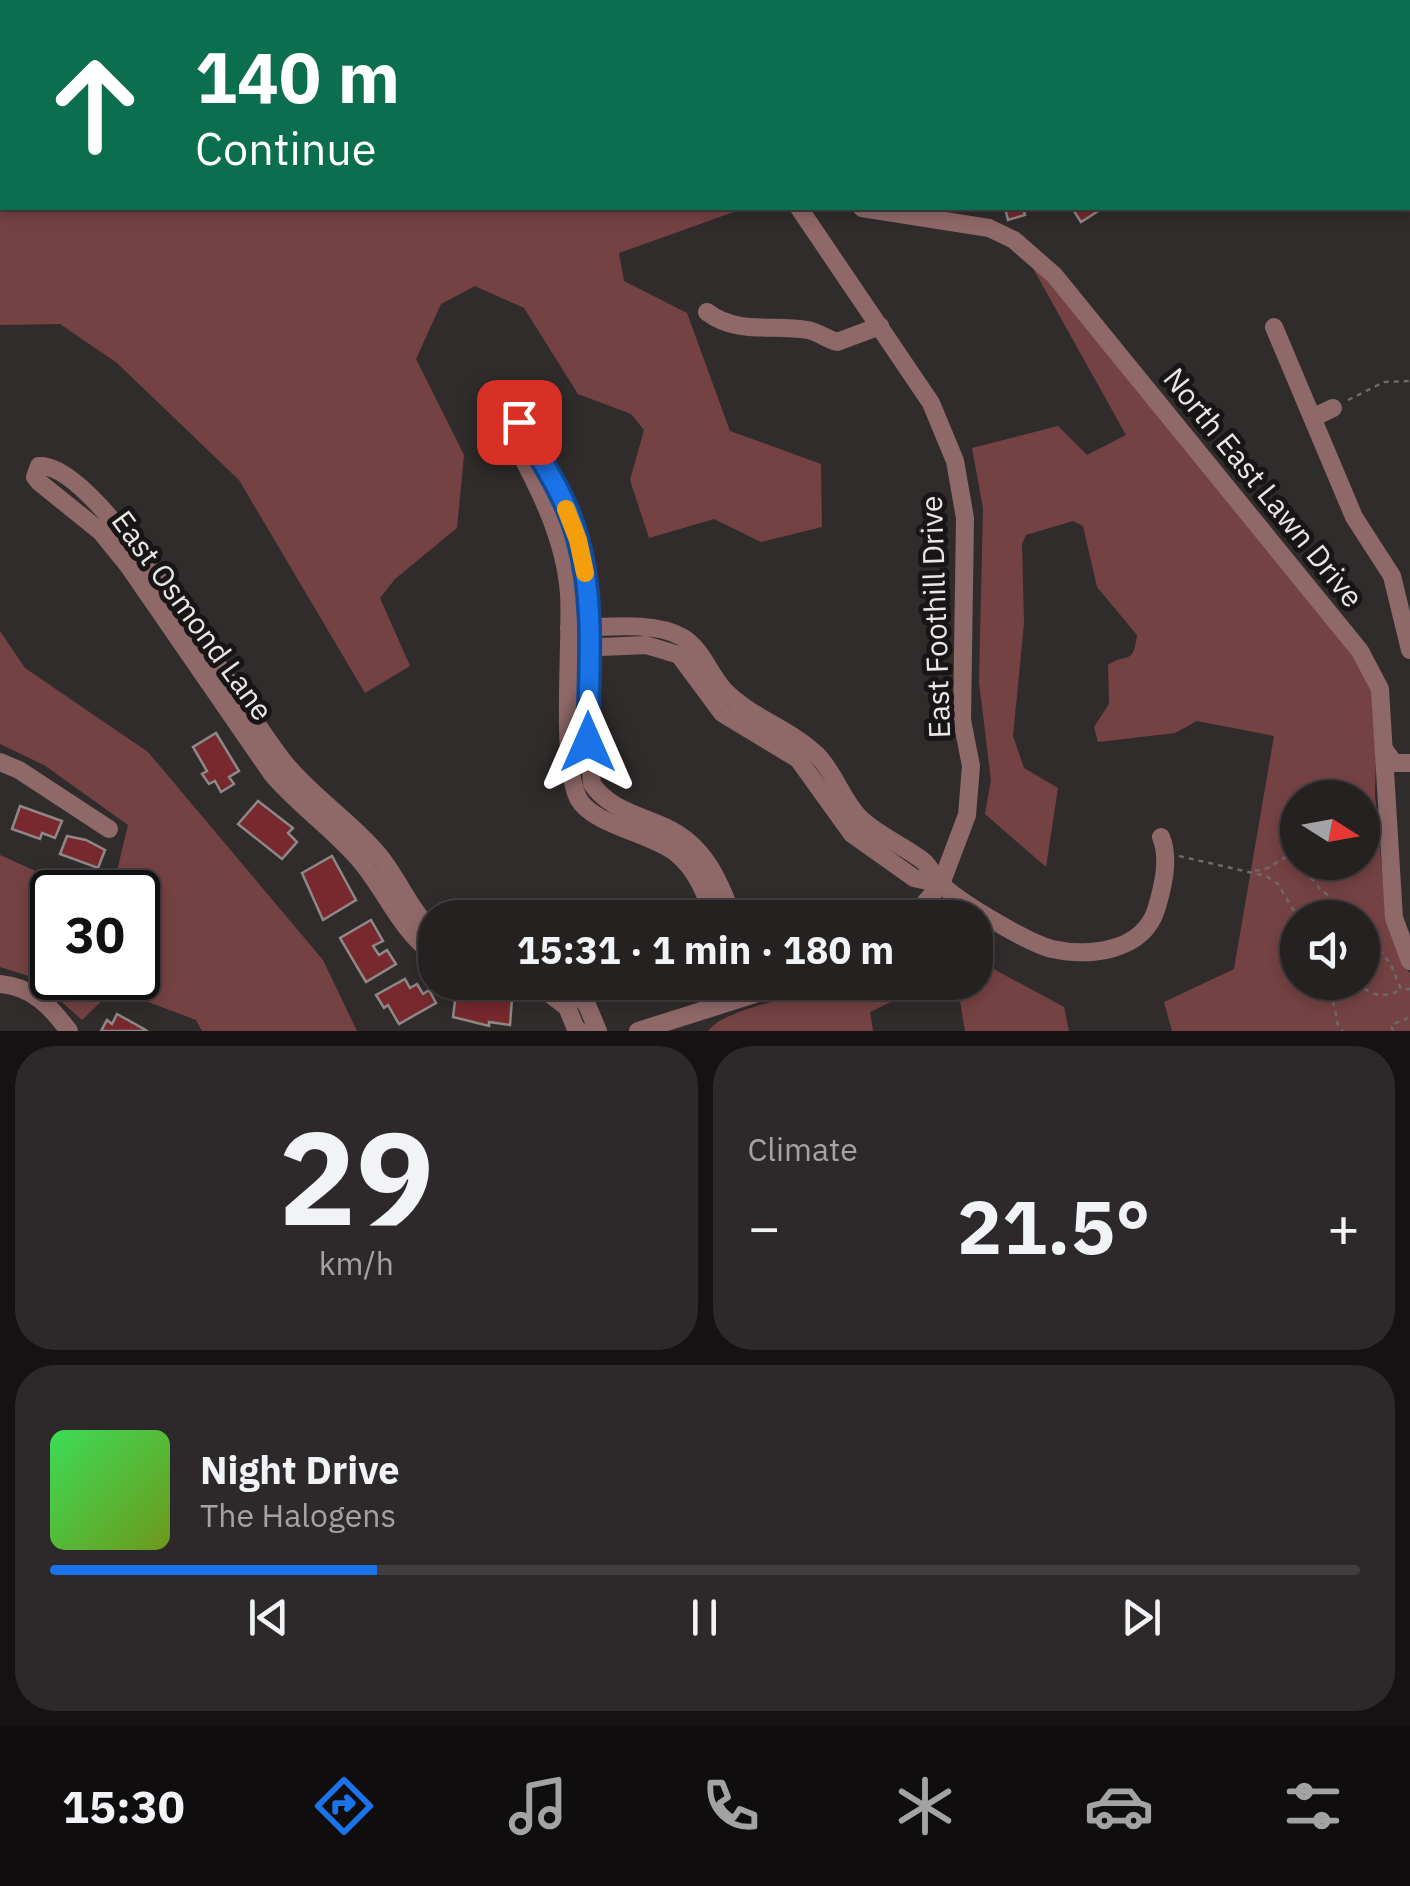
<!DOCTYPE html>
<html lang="en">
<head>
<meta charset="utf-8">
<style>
  body { margin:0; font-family:"IBM Plex Sans",sans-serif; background:#2d292a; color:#f1f3f6; height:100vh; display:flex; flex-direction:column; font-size:38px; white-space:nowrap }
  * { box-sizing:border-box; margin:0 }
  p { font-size:32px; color:#a3a3a5 }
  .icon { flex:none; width:55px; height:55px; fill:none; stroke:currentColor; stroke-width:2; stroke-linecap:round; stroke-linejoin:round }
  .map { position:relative; height:1031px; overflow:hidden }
  .details { display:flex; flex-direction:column; gap:15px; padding:15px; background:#141212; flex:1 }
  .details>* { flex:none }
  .guide { position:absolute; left:0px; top:0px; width:1410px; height:210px; box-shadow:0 5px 15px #0003,0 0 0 2px #423e3f; background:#0b6e4f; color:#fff; overflow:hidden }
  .needle { width:65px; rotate:101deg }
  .controls { position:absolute; left:1280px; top:780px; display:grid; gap:20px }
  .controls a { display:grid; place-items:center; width:100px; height:100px; border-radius:50%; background:#252121; box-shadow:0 5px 15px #0003,0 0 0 2px #423e3f; font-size:50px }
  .speed { position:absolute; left:30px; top:870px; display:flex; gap:20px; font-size:50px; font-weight:700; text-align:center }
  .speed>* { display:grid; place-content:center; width:130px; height:130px; border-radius:50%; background:#252121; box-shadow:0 5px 15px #0003,0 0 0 2px #423e3f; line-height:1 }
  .speed .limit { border:5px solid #111; border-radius:15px; background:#fff; color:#111 }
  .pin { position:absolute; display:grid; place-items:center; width:85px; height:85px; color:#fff; margin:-42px; border-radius:20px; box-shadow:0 5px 15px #0006 }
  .me { position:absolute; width:110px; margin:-55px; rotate:0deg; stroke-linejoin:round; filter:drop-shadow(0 0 8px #0008) }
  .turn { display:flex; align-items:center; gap:35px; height:210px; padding:0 30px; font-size:45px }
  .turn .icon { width:130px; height:130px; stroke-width:2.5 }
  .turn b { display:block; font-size:70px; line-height:85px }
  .big { font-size:75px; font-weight:800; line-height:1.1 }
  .details .tile { flex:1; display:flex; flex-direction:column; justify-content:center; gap:15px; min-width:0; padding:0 35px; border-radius:40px; background:#2d292a }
  .details .dial { align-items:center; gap:0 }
  .dial b { font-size:130px; line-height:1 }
  .song { display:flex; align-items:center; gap:30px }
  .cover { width:120px; height:120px; border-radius:15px; background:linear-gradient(135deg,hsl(130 70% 55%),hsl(80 70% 35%)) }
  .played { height:10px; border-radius:5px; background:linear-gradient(90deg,#1a73e8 25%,#423e3f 25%) }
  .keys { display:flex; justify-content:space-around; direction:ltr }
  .heat { display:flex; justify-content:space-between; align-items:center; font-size:55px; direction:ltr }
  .details .tiles { flex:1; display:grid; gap:15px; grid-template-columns:1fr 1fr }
  .tile:last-child { grid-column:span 2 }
  .trip { position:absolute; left:418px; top:900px; width:575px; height:100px; border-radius:40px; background:#252121; box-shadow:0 5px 15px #0003,0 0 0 2px #423e3f; font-weight:800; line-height:100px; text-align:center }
  .tab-bar { display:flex; height:160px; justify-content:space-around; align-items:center; background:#0f0d0d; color:#a3a3a5 }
  .tab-bar .icon { width:70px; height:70px }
  .tab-bar .current { color:#1a73e8 }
  .tab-bar b { font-size:45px; color:#f1f3f6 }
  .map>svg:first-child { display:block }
  .green { fill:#754243; fill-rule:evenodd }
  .building { fill:#77292e; stroke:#8e8887; stroke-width:2.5 }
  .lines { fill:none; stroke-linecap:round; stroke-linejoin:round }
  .path { stroke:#6d6969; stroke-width:2.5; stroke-dasharray:5 5; stroke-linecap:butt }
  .minor { stroke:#8f6968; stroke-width:18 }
  .route-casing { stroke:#114b97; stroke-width:25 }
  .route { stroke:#1a73e8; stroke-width:18 }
  .slow { stroke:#f59e0b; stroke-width:18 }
  .labels { text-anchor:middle; stroke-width:10; stroke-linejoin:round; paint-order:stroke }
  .street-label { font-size:30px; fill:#e9e6e6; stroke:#171515 }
</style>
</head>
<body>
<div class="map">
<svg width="1410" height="1031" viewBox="0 0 1410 1031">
  <rect width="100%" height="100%" fill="#312c2c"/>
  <g class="green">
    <path d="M1053,0H1322L1053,2Z"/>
    <path d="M0,195H2V208H745L619,253L624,281L687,313L730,431L821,464L822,527L761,542L714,519L649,538L630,480L644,430L631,414L578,394L524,308L475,286L441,304L416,359L464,455L457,528L395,579L380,598L410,666L365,693L239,480L117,363L60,324L0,325Z"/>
    <path d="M1025,254L1360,660L1377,702L1375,795L1385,903L1404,966L1410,973V1031H1172L1164,1002L1234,969L1274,736L1197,721L1175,733L1098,742L1094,727L1109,704L1108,665C1128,652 1133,666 1137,635L1097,587L1083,526L1073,521L1026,535L1022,544L1024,623L1013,736L1024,768L1058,788L1046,867L985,814L991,780L979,682L983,508L972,448L1058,426L1087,455L1126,435ZM1298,798H1362V862H1298ZM1298,918H1362V982H1298Z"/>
    <path d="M0,631L25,668L148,752L323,960L357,1031H202L196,1020L114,989L82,1020L35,978L0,967V855L82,892H52V978H138V892H112L128,825L44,765L0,744Z"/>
    <path d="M975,959L1064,1007L1069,1031H965L960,1001L946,983L975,982Z"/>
    <path d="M839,982L930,983L870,1012L873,1031H708C725,1007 809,996 839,982Z"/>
  </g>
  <g class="building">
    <path d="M1005,208H1023L1025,215L1008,220Z"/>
    <path d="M1072,208H1103L1081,222Z"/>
    <path d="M216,733L239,771L229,777L234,784L221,792L215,781L209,784L202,774L207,771L193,747Z"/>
    <path d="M258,801L293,828L288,833L297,842L282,859L238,824Z"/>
    <path d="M20,806L62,821L55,838L42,833L40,839L12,829Z"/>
    <path d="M67,836L86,840L105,850L98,868L60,854Z"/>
    <path d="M332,856L356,900L323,920L302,873Z"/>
    <path d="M371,920L383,941L373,946L379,955L387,950L396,964L366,982L340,938Z"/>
    <path d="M405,979L410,988L417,984L423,994L429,990L436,1003L399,1024L388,1005L384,1008L376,995Z"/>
    <path d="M457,985L493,990L512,998L510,1025L489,1022V1026L453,1017Z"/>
    <path d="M117,1014L144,1029L147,1031H101L107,1020L112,1024Z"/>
  </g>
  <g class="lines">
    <g class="path">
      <path d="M1408,37L1410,36"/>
      <path d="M1408,54L1410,55"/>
      <path d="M1348,400L1384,382L1410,381"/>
      <path d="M1179,856L1266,876L1278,884L1298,918"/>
      <path d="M1298,862L1321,890L1358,918"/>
      <path d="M1255,871L1268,868L1287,856L1297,861"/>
      <path d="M1362,925L1391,965L1401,989H1410"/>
      <path d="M1329,982L1338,1025L1343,1031"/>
      <path d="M1357,982C1368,995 1385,999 1400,990"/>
      <path d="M1393,1031L1391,1025L1410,1017"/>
    </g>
    <g class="minor">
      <path d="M148,2L149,0"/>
      <path d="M348,2L349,0"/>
      <path d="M572,2V0"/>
      <path d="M772,2L773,0"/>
      <path d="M0,44H2"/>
      <path d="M799,208L931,403L955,461L965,518L962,720L971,766L967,815L941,884L912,918"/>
      <path d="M862,208L989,228L1014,240L1054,275L1360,651L1380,689L1394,918L1410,961"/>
      <path d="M707,312C737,335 773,324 808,330C818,332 827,339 837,342L880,326"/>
      <path d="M1274,327L1354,517L1392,576L1410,650"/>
      <path d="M1314,417L1333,408"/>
      <path d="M553,483L519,422L514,423L509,427L512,438C538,486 565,538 569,594C572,641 560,761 578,798C592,825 651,833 676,853C696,869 706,894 714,918"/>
      <path d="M545,484L553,483L557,488L578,539L586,576L588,742L592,784C609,809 639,815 665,827C704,845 719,879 733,918"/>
      <path d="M569,628C603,628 652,620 682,637C702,649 709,673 724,690C751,718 789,728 817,755C835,773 842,800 860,818C878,835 902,845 922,860C931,867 934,877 941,884C959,902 1028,943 1052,949C1089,957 1142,952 1156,910C1163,887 1170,859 1161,837"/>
      <path d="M579,648L646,645L679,655L722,713L798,759L852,834L914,878L941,884"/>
      <path d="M1384,749L1394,763H1410"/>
      <path d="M0,762L19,770L109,829"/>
      <path d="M435,933C409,911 399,878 377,853C349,820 311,796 284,762C241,710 100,462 39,466L35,477L39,482L101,532L127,564L272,774C298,805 331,827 357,857C386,889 398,929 435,955"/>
      <path d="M534,982L567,1007L576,1029L580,1031"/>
      <path d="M567,982L587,1005L598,1031"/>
      <path d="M0,984C33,987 50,1006 69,1031"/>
      <path d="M638,1031L793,982"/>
    </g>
  </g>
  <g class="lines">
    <g class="route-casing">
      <path id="route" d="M519,422C541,460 567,498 578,540C596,604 588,677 588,742"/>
    </g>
    <use href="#route" class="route"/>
    <path class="slow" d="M566,509L578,540L585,573"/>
  </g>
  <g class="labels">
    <g class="street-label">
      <text transform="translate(1263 488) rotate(51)" y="10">North East Lawn Drive</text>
      <text transform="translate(192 616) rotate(54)" y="10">East Osmond Lane</text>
      <text transform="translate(936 617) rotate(-92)" y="10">East Foothill Drive</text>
    </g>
  </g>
</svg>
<div class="controls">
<a><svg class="needle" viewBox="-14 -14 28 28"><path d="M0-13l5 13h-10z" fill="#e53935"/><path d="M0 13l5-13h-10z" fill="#a3a3a5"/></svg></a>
<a><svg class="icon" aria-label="sound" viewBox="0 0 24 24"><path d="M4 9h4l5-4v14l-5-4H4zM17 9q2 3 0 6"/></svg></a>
</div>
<div class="speed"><div class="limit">30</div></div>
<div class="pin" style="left:519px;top:422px;background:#d93025"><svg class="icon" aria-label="arrive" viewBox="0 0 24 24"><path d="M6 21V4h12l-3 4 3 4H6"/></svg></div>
<svg class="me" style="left:588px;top:742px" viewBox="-20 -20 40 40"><path d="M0-17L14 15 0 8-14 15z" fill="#1a73e8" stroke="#fff" stroke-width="4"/></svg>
<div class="trip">15:31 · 1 min · 180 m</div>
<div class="guide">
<div class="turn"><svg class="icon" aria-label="ahead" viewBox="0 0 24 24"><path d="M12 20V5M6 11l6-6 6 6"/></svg><div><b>140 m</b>Continue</div></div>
</div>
</div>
<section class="details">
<div class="tiles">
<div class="tile dial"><b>29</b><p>km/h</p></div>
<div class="tile"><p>Climate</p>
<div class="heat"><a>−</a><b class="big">21.5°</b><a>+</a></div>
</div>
<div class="tile">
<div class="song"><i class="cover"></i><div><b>Night Drive</b><p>The Halogens</p></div></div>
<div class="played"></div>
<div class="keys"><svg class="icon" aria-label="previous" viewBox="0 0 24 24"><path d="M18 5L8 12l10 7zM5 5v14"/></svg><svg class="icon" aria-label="pause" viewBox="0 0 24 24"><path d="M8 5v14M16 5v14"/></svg><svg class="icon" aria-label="next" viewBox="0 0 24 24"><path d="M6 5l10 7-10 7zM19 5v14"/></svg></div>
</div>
</div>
</section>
<nav class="tab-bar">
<b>15:30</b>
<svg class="icon current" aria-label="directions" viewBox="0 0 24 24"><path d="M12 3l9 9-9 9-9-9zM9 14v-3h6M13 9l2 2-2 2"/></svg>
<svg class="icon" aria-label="music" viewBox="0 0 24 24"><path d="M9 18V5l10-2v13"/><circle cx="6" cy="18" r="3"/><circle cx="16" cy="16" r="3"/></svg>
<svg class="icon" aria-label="phone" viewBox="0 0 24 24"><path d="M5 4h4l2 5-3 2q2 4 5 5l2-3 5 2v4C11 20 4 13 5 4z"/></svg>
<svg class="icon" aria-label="climate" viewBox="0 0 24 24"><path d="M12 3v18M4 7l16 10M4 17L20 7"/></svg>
<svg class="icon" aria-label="car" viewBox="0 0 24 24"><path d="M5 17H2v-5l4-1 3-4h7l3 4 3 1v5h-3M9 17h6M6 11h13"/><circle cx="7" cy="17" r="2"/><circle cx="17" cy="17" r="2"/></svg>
<svg class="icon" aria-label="filters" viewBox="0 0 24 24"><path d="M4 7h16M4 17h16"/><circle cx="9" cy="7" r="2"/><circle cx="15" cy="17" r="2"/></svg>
</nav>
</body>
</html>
